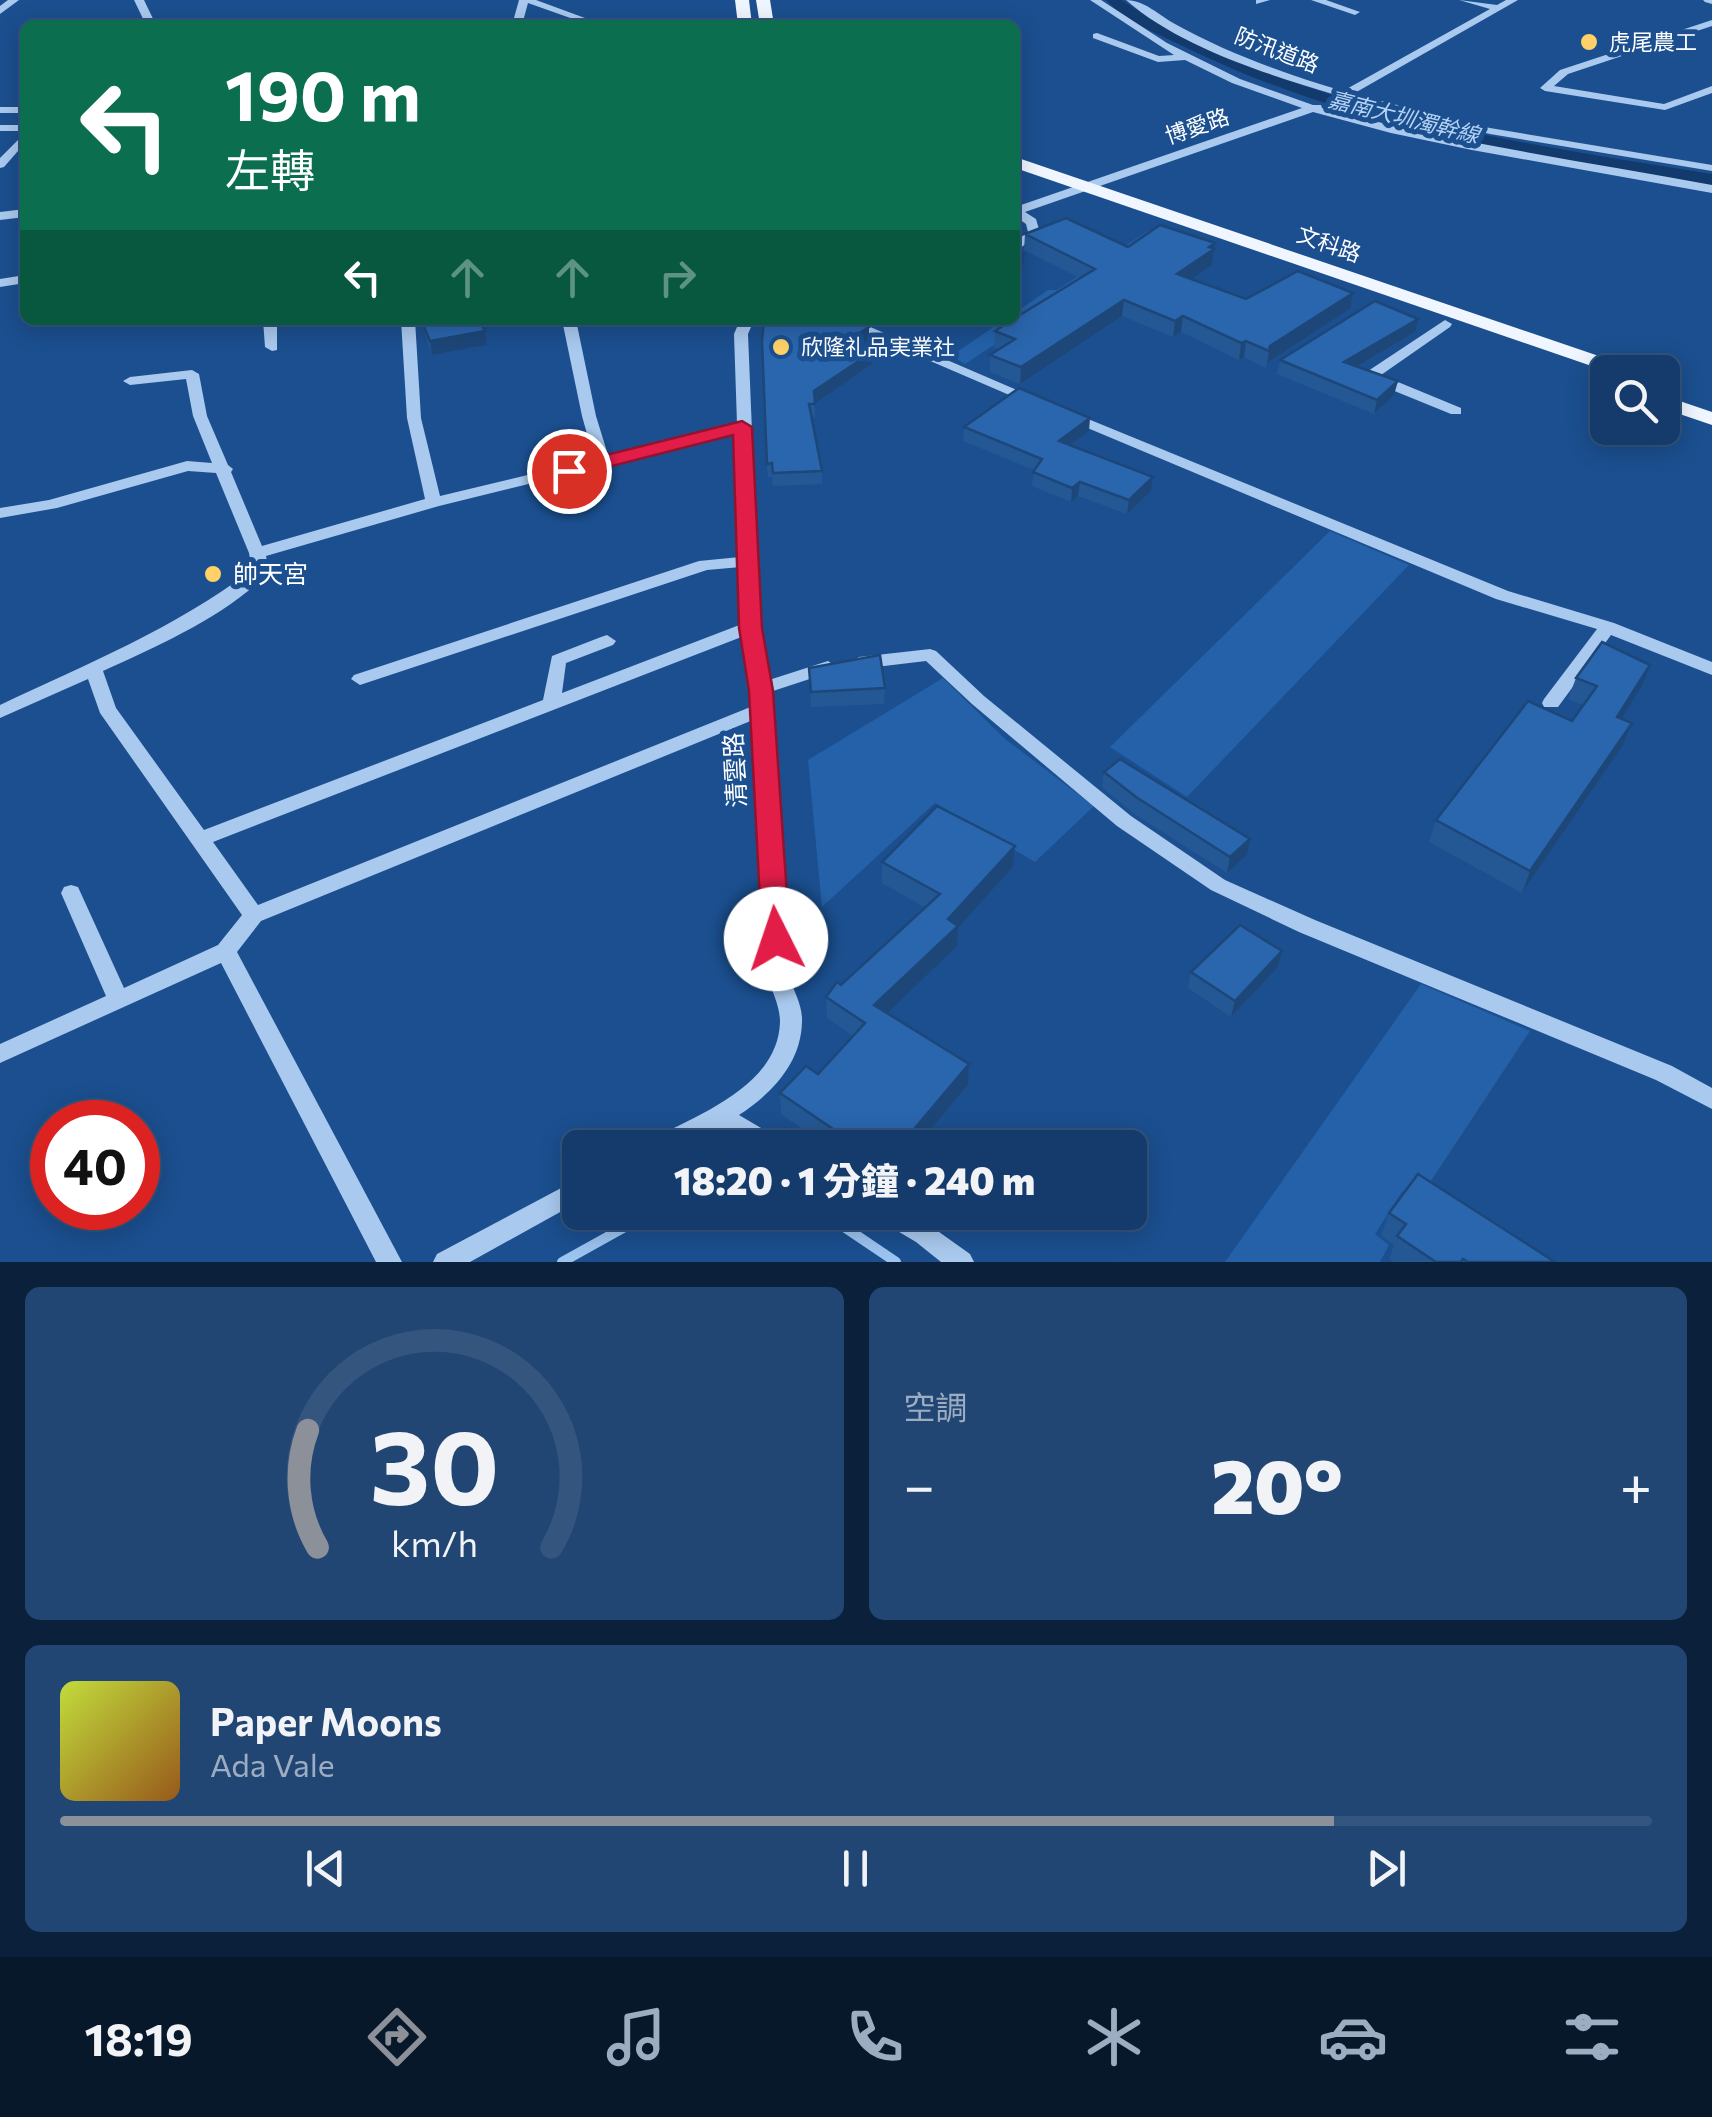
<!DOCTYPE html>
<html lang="zh-TW">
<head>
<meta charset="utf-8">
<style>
  body { margin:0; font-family:Commissioner,"Noto Sans TC",sans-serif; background:#214673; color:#f1f3f6; height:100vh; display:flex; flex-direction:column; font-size:38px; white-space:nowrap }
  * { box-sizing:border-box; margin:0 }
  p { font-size:32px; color:#9dadc1 }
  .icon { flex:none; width:55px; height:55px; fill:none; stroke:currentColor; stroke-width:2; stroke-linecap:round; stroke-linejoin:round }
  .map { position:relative; height:1262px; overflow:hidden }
  .panel { display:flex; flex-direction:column; gap:25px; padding:25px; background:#0b203b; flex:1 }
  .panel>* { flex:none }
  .hud { position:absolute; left:20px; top:20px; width:1000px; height:305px; border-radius:15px; box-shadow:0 5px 25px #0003,0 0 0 2px #33557e; background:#0b6e4f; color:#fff; overflow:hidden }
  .buttons { position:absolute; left:1590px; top:355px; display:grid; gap:20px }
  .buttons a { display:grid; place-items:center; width:90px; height:90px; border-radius:15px; background:#143b6b; box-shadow:0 5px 25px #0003,0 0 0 2px #33557e; font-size:50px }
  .speed { position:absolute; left:30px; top:1100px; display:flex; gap:20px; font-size:50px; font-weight:700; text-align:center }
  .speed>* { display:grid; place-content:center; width:130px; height:130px; border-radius:50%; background:#143b6b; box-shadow:0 5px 25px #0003,0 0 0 2px #33557e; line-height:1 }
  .speed .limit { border:15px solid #d22; background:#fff; color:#111 }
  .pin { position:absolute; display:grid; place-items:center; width:85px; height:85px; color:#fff; margin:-42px; border:5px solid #fff; border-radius:50%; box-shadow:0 2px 10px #0007 }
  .me { position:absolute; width:110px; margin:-55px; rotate:356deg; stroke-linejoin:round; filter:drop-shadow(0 0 8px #0008) }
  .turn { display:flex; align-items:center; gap:35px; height:210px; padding:0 40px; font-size:45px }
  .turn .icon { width:130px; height:130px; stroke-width:2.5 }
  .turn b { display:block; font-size:70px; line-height:85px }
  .lanes { display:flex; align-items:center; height:95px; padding:0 40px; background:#0003; justify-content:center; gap:50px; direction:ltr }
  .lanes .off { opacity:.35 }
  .big { font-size:75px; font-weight:800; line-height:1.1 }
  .panel .tile { flex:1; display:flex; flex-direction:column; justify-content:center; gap:15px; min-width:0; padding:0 35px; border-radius:15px; background:#214673 }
  .panel .dial { align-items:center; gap:0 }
  .dial svg { height:260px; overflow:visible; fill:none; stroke:#33557e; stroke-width:7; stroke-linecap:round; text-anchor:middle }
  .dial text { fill:#f1f3f6; stroke:none }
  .song { display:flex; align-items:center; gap:30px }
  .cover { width:120px; height:120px; border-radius:15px; background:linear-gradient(135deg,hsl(70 70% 55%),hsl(30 70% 35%)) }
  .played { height:10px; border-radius:5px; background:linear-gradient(90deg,#8c9099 80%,#33557e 80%) }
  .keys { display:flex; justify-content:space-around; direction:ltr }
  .heat { display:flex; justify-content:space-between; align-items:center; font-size:55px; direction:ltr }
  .panel .tiles { flex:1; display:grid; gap:25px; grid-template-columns:1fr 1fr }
  .tile:last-child { grid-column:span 2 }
  .trip { position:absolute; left:562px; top:1130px; width:585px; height:100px; border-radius:15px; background:#143b6b; box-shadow:0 5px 25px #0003,0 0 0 2px #33557e; font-weight:800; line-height:100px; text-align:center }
  .menu { display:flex; height:160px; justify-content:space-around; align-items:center; background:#08182b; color:#9dadc1 }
  .menu .icon { width:70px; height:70px }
  .menu .active { color:#8c9099 }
  .menu b { font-size:45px; color:#f1f3f6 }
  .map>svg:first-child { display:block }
  .green { fill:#2461a8 }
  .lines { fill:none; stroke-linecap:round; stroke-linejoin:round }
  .stream { stroke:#9cc4f0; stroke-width:10 }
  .canal { fill:#123a6d; fill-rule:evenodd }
  .minor { fill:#a9c9ee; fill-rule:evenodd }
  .major { fill:#f0f6ff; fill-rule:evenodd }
  .wall { fill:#245895 }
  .shaded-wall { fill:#1d4779 }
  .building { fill:#2a66ad; stroke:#1d4779; stroke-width:2.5 }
  .route { fill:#e11d48; stroke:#92132f; stroke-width:2.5 }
  .poi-dot { fill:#ffd166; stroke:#1b4f8f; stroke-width:4 }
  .labels { text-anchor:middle; stroke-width:10; stroke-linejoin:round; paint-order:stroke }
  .far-poi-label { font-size:22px; fill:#fff; stroke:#1b4f8f; text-anchor:start }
  .far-street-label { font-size:22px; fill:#fff; stroke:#1b4f8f }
  .far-water-label { font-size:22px; font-style:italic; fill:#b5d3f5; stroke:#1b4f8f }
  .poi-label { font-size:25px; fill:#fff; stroke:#1b4f8f; text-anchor:start }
  .street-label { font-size:25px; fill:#fff; stroke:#1b4f8f }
</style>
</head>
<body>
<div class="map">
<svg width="1712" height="1262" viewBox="0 0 1712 1262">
  <rect width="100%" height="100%" fill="#1b4f8f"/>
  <g class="green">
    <path d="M1148,231L1160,236L965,364L951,356L1004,320H1015V313L1048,290H1057Z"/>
    <path d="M1330,531L1409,565L1187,797L1110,747Z"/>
    <path d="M943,678L1005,739L1094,806L1035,862L935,803L822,907L808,760Z"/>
    <path d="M1421,984L1530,1031L1419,1199L1402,1192L1375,1234L1389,1245L1380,1262H1225Z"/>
  </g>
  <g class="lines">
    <g class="stream">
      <path d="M822,1212L896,1262"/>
      <path d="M562,1262L652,1212"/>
    </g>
    <path class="canal" d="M1106,0H1122C1149,19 1180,33 1210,47C1368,122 1541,147 1712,174V186C1534,156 1355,129 1191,50C1163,36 1127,23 1106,0Z"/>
    <g class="minor">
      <path d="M8,0H19L0,14V6Z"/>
      <path d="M134,0H144L156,25H146Z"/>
      <path d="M519,0H536L604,25H590L528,3L522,25H512Z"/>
      <path d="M1090,0H1101L1167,43L1240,79L1313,105H1321L1322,108C1450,142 1581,161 1712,185V193L1472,150L1391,133L1313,112L1025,212L1036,219L1040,233L1015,252V242L1028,232L1026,224L1015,216V207L1302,108L1232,83L1185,60L1158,62L1093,38V34L1097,33L1159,56L1174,55Z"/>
      <path d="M1126,0C1144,0 1159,15 1175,24C1227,53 1285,74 1343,91L1490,9L1459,0L1497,5L1506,0H1518L1353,94L1490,128L1712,165V171L1490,134L1337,98L1336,95C1269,75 1179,47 1126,0Z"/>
      <path d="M1256,0H1270L1256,4Z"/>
      <path d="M1311,0H1326L1360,12L1355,15Z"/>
      <path d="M1703,0H1712V4L1705,2Z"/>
      <path d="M1712,20V26L1568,74L1554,86L1664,104L1712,86V93L1665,110L1545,91L1540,88L1560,70Z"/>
      <path d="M25,53V60H18V56Z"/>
      <rect x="0" y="107" width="25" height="6"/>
      <rect x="0" y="125" width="25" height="6"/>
      <path d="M25,133V143L4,167L0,168V158Z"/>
      <path d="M25,209V217L0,220V212Z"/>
      <path d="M25,275V283L0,287V279Z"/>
      <path d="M263,320H277V350L272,351L265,347Z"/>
      <path d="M401,320H415L421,418L440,496L594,459L582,416L562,320H576L596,416L608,455L737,424L734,334L740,320H754L748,334L760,627L769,680L828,661L837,667L834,671L770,692L789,977C794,991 803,1007 802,1022C801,1064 771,1094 739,1115L783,1141L786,1148H752L718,1128L680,1148H645L648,1141C697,1115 778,1087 780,1022C780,1006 772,991 767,977L753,720L261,921L237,952L402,1262H376L221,963L0,1063V1044L106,996L61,893L64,887L71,885L78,887L124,988L218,945L242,915L100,713L88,679L0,718V705C87,664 175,628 252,570L249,553L216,473L188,471L57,508L0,518V508L49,500L187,461L212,463L193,416L186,379L130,385L123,381L130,377L192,370L199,374L207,416L228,465L233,469L231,472L262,546L425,499L407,418ZM737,433L740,557L699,561L354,675L351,679L360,685L366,683L707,570L741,567L742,624L562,693L566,663L613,645L616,641L607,635L601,637L552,656L543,700L204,830L116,708L103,671C157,646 229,615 269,571L266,556L439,506ZM744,636L753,706L258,905L213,842Z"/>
      <path d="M835,320H854L1040,400L1038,403H1028Z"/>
      <path d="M1445,320L1452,324L1450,327L1381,375L1461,408V414H1451L1365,379V373Z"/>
      <path d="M1071,412L1508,591L1614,623L1712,662V675L1611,635L1558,707H1544L1542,703L1544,699L1597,629L1496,599L1066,419V413Z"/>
      <path d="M930,649L936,651L984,696L1131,816L1225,880L1315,920L1672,1066L1712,1088V1109L1656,1080L1299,932L1211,890L1117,826L972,704L926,661L859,669L850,663L859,657Z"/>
      <path d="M580,1178V1201L470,1262H433L437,1254Z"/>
      <path d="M876,1212H911L970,1254L974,1262H941L916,1242L879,1220Z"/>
    </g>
    <g class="major">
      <path d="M735,0H749L752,25H738Z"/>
      <path d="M756,0H770L774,25H760Z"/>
      <path d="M1015,157L1634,368L1637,372H1609L1015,168Z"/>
      <path d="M1662,395L1712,412V425L1662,408Z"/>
    </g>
  </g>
  <g class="wall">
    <path d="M1025,234L1128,247L1215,243L1212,265L1191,279L1246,299L1353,293L1350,309L1267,363L1266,368L1244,357L1239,360L1181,332L1173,337L1122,316L1020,384L990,372V355L999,349L994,347L995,331L1080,278L1024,250Z"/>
    <path d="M420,320H479L485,331L487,345L432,355Z"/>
    <path d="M869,327V339L858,346L872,352V364L815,403V417H812L822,471V484L773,486L772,477H768L765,442Z"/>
    <path d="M1415,332L1357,367L1394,395L1374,414L1277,374L1280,360Z"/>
    <path d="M964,427L1089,431L1071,445L1153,477L1151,491L1127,514L1078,496L1071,502L1032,486L1034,470L963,441Z"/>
    <path d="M809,668L885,688L884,704L811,707Z"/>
    <path d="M1576,678L1642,686L1621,719L1632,723L1623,745L1522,893L1429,842L1436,820L1572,721L1583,705L1568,699Z"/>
    <path d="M1104,772L1247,855L1227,873L1133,813L1102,787Z"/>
    <path d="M1015,846L1013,867L958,928L957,946L887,1013L969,1064L968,1085L915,1148H830L781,1114L780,1093L818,1074L853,1036L827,1018L826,997L926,908L882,883V862Z"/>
    <path d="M1282,951L1278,967L1231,1017L1188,988L1191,972Z"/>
    <path d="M1389,1213L1555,1262H1393L1389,1259L1394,1245L1381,1236Z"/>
  </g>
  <g class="shaded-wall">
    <path d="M1215,243L1212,265L1175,290L1177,274Z"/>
    <path d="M1024,254L1023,265L1015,268V257Z"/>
    <path d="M1353,293L1350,309L1267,363L1270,346Z"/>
    <path d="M1124,300L1122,316L1020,384L1021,367Z"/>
    <path d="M1183,316L1181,332L1173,337L1175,321Z"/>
    <path d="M1418,319L1415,332L1341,376L1344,362Z"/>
    <path d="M869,327V339L845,354V342Z"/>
    <path d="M485,331L487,345L432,355L430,341Z"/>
    <path d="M1246,341L1244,357L1239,360L1241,343Z"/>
    <path d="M872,352V364L814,404V391Z"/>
    <path d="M1398,381L1394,395L1374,414L1377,400Z"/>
    <path d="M1090,418L1089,431L1058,455L1059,441Z"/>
    <path d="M1153,477L1151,491L1127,514L1129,500Z"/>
    <path d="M1080,482L1078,496L1071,502L1072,488Z"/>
    <path d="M1650,665L1642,686L1609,739L1617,717Z"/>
    <path d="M1632,723L1623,745L1522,893L1530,871Z"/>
    <path d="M1250,839L1247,855L1227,873L1230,857Z"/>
    <path d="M1015,846L1013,867L958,928L957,946L874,1026V1005L948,919Z"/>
    <path d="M1282,951L1278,967L1231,1017L1235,1001Z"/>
    <path d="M969,1064L968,1085L915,1148H898Z"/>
  </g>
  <g class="building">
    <path d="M1066,218L1128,247L1160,225L1215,243L1209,247L1214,249L1177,274L1246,299L1298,271L1353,293L1270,346L1269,351L1246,341L1241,343L1183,316L1175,321L1124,300L1021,367L990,355L1015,339L995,331L1012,320H1015V318L1095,269L1025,234Z"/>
    <path d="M1015,249L1024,254L1015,257Z"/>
    <path d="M1375,301L1418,319L1344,362L1398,381L1377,400L1280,360Z"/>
    <path d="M421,320H479L485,331L430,341Z"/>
    <path d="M764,320H852L869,327L845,342L872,352L814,391L815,404H809L822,471L773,473L772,463L767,464L762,341Z"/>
    <path d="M1019,388L1090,418L1059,441L1153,477L1129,500L1080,482L1072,488L1033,472L1042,459L964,427Z"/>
    <path d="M1602,642L1650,665L1617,717L1632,723L1530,871L1436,820L1528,701L1572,721L1597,686L1576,678Z"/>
    <path d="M880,655L885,688L811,692L809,668Z"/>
    <path d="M1120,759L1250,839L1230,857L1136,797L1104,772Z"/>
    <path d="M937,806L1015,846L948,919L958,926L874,1005L969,1064L898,1148H861L780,1093L806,1066L818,1074L865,1023L826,997L837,982L841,985L940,894L882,862Z"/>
    <path d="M1240,925L1282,951L1235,1001L1191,972Z"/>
    <path d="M1418,1174L1555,1262H1468L1463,1259L1461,1262H1436L1397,1236L1406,1224L1389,1213Z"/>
  </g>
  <path class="route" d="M742,421L752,427L762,628L773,691L790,939L786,946L776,949L766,946L762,939L749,691L739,628L733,435L569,477L559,471L562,466Z"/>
  <g class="poi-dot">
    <circle cx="1589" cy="42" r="10"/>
    <circle cx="781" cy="347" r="10"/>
    <circle cx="213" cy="574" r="10"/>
  </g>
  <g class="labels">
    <g class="far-poi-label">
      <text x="1609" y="50">虎尾農工</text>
      <text x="801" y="355">欣隆礼品実業社</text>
    </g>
    <g class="far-street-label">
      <text transform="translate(1277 50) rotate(21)" y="8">防汛道路</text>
      <text transform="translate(1197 126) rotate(-19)" y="8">博愛路</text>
      <text transform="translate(1329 244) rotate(19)" y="8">文科路</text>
    </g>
    <g class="far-water-label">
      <text transform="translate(1404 117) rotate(14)" y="8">嘉南大圳濁幹線</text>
    </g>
    <g class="poi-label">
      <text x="233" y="583">帥天宮</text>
    </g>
    <g class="street-label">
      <text transform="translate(735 770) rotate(-93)" y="9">清雲路</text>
    </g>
  </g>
</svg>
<div class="buttons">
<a><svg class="icon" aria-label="search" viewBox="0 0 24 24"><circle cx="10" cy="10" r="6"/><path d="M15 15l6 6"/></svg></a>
</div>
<div class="speed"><div class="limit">40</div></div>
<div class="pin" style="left:569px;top:471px;background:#d93025"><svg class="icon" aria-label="arrive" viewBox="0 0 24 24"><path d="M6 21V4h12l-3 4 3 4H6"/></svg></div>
<svg class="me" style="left:776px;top:939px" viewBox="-20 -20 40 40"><circle r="19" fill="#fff"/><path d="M0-13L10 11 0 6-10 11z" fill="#e11d48"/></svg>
<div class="trip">18:20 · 1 分鐘 · 240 m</div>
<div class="hud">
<div class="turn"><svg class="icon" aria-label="left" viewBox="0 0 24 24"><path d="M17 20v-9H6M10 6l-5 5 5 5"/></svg><div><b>190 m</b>左轉</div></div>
<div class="lanes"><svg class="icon" aria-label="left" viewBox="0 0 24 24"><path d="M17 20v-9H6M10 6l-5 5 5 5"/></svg><svg class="icon off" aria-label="ahead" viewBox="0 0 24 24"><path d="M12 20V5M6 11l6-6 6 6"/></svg><svg class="icon off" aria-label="ahead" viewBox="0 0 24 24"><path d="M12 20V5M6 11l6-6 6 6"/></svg><svg class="icon off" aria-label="right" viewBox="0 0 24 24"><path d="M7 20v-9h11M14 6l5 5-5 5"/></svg></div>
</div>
</div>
<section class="panel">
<div class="tiles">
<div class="tile dial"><svg viewBox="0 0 100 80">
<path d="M14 69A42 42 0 1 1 86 69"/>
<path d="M14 69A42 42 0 0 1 11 33" stroke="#8c9099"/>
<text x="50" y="56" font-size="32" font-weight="700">30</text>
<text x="50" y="72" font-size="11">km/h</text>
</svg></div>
<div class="tile"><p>空調</p>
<div class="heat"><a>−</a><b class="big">20°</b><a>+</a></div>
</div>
<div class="tile">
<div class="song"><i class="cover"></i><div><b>Paper Moons</b><p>Ada Vale</p></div></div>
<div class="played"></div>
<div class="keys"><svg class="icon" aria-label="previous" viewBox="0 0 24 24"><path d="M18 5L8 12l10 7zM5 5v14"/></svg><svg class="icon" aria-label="pause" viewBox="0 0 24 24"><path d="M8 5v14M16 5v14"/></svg><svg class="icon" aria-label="next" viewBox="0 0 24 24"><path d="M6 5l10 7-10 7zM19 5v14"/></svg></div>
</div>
</div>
</section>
<nav class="menu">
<b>18:19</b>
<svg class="icon active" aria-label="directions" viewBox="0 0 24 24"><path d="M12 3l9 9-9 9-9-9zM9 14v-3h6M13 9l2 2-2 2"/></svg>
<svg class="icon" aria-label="music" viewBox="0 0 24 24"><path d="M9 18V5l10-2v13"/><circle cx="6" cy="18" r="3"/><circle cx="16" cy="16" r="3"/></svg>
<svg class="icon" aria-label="phone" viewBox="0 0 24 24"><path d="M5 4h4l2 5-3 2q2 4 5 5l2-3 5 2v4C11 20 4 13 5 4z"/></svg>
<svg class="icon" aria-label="climate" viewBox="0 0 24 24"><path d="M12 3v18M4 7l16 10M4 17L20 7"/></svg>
<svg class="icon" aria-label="car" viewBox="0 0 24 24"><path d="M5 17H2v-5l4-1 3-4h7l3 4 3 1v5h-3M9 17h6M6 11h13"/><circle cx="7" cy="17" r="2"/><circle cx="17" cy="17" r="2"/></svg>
<svg class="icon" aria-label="filters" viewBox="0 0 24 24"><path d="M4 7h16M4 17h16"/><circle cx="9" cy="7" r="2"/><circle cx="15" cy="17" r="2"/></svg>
</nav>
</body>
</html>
